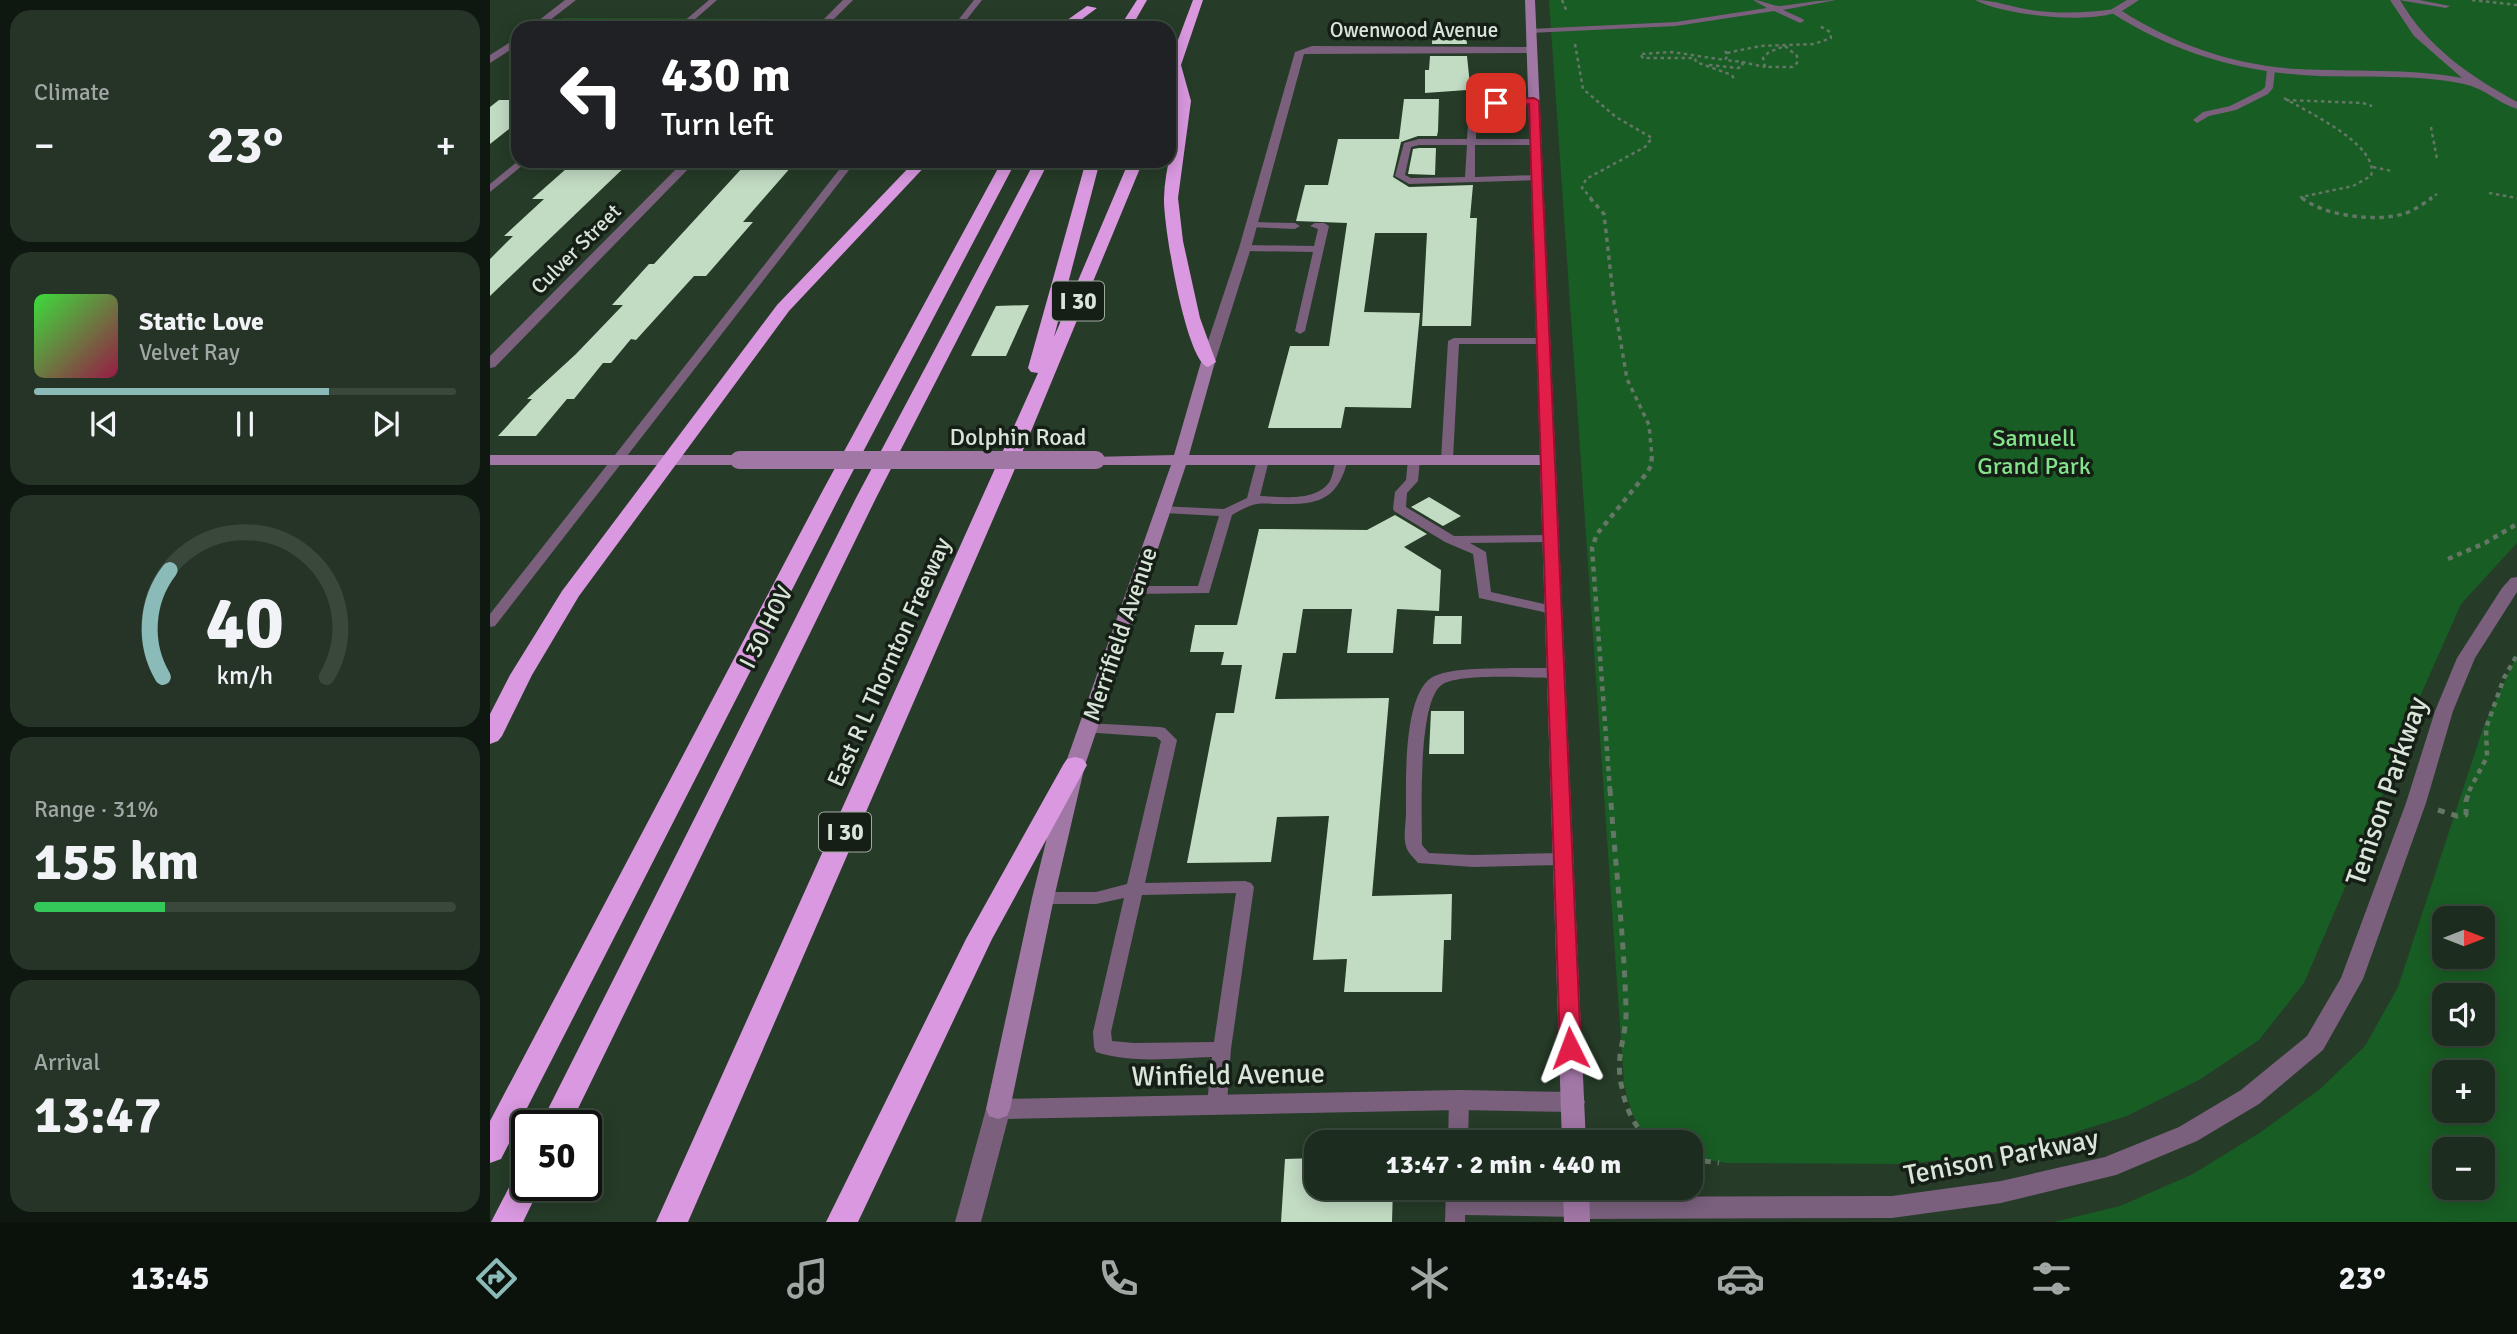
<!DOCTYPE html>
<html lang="en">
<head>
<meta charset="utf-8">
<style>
  body { margin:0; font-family:Signika,sans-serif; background:#253427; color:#f1f3f6; height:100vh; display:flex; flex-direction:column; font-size:26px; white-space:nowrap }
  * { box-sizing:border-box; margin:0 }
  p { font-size:23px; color:#a0a7a4 }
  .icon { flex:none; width:38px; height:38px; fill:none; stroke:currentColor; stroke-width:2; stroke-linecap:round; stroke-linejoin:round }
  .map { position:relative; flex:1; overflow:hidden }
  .drawer { display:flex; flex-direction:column; gap:10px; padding:10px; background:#0f1810; width:490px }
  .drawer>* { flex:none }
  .banner { position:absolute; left:21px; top:21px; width:665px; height:147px; border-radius:21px; box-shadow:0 4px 18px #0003,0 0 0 2px #3a483c; background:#202124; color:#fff; overflow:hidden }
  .needle { width:46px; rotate:90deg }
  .controls { position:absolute; left:1942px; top:906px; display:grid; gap:14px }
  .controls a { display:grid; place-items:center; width:63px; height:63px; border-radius:14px; background:#1c2c1e; box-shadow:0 4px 18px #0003,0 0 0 2px #3a483c; font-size:35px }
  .speed { position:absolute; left:21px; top:1110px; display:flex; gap:14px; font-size:35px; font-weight:700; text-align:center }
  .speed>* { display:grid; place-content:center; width:91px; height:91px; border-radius:50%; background:#1c2c1e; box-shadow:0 4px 18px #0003,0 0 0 2px #3a483c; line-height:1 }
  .speed .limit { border:4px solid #111; border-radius:10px; background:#fff; color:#111 }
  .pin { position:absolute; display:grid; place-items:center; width:60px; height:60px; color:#fff; margin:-30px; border-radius:14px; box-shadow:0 4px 10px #0006 }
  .me { position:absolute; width:77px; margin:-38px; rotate:357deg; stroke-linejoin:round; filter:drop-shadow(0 0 5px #0008) }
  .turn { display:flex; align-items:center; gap:24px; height:147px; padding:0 35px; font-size:32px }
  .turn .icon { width:91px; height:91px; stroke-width:2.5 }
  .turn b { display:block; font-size:49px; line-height:60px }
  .big { font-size:52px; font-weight:800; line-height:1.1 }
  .drawer .tile { flex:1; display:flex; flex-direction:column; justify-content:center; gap:10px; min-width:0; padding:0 24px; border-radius:21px; background:#253427 }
  .drawer .dial { align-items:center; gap:0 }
  .dial svg { height:182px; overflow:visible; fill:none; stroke:#3a483c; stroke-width:7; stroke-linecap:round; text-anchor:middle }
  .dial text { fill:#f1f3f6; stroke:none }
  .song { display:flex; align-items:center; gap:21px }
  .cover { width:84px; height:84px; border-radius:10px; background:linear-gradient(135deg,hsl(120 70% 55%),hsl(340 70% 35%)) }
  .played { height:7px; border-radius:4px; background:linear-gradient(90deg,#8bbbb9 70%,#3a483c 70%) }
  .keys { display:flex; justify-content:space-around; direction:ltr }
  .heat { display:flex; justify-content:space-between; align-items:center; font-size:38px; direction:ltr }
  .charge { height:10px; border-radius:5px; background:linear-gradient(90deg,#34c759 31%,#3a483c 0) }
  .trip { position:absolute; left:814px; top:1130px; width:399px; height:70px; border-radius:21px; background:#1c2c1e; box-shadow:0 4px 18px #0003,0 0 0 2px #3a483c; font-weight:800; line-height:70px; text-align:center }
  .dock { display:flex; height:112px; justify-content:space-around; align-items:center; background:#0b120c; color:#a0a7a4 }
  .dock .icon { width:49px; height:49px }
  .dock .active { color:#8bbbb9 }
  .dock b { font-size:32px; color:#f1f3f6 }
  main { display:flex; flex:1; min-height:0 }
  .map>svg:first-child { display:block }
  .green { fill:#185d23; fill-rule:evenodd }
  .building { fill:#c2dbc3 }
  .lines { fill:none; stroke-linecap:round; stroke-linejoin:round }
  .path-far3 { stroke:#647665; stroke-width:2.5; stroke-dasharray:3.5 3.5; stroke-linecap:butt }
  .path-far2 { stroke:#647665; stroke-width:3.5; stroke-dasharray:4.5 4.5; stroke-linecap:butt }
  .path-far1 { stroke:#647665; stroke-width:4.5; stroke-dasharray:5 5; stroke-linecap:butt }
  .path { stroke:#647665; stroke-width:5; stroke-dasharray:7 7; stroke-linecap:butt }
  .lane { fill:#7a607d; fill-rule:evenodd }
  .street { fill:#7a607d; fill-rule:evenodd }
  .secondary { fill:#a177a5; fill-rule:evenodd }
  .highway { fill:#d998df; fill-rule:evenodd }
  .secondary-bridge { stroke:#a177a5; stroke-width:18 }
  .route { fill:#e11d48; stroke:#92132f; stroke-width:2 }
  .labels { text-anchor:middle; stroke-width:7; stroke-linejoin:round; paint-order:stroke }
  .far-street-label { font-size:21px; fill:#d9e5d9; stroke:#161f16 }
  .shield { fill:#161f16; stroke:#9eaa9e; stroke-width:2 }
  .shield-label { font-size:23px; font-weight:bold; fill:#d9e5d9 }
  .street-label { font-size:24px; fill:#d9e5d9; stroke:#161f16 }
  .park-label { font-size:24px; fill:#83e38b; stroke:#161f16 }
  .near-street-label { font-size:28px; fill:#d9e5d9; stroke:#161f16 }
</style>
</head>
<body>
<main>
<section class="drawer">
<div class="tile"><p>Climate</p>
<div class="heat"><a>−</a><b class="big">23°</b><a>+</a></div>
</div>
<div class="tile">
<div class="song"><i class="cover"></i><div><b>Static Love</b><p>Velvet Ray</p></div></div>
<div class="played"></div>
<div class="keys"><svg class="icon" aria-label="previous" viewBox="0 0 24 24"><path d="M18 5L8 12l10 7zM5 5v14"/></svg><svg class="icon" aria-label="pause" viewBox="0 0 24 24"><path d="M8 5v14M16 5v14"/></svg><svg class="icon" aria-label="next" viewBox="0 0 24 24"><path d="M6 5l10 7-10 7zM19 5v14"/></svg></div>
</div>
<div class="tile dial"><svg viewBox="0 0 100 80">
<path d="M14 69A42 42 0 1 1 86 69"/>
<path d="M14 69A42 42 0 0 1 17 22" stroke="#8bbbb9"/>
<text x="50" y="56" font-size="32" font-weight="700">40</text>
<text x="50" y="72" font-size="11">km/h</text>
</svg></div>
<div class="tile"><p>Range · 31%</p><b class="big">155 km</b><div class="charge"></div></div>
<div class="tile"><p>Arrival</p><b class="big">13:47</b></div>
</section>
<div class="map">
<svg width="2027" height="1222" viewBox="0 0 2027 1222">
  <rect width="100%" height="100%" fill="#263b28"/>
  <g class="green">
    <path d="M1059,0H2027V543L1971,604L1925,708L1878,834L1814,983L1769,1040L1709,1080L1637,1116L1535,1148L1419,1164L1237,1163L1201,1157L1200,1143C1190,1143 1176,1145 1166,1142C1145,1133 1139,1103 1134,1084Z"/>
    <path d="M73,18L323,19L313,28H60Z"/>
    <path d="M2027,655V1222H1564L1630,1206L1703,1174L1771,1132L1830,1089L1875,1046L1908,987L1994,725ZM1955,919H1993V957H1955ZM1955,996H1993V1034H1955ZM1955,1073H1993V1111H1955ZM1955,1150H1993V1188H1955Z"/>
  </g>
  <g class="building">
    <path d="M975,27L977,44H942L943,28Z"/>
    <path d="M940,56H977L980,85H977V90L935,93V70H939Z"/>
    <path d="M914,99H949L948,131L947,136H928L911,142L903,177L919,187L983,185L980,218H987L981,326H932L937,233H885L874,312L930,313L921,408L855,407L851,428H778L800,346H839L857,223L806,221L815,185H838L848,139H909Z"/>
    <path d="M9,100H28V122L0,144V107Z"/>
    <path d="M929,148H946L945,175L918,174L923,149Z"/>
    <path d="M85,161H141L0,296V259L23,236H14L54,199H42Z"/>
    <path d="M254,166H302L253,222H263L216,276H204L146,340L141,339L121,363H113L84,399H77L46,436H8L42,399H37L86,354L133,305H122L159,264H164Z"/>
    <path d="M539,305L516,356H481L506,306Z"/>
    <path d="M939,497L971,516L953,526L921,507Z"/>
    <path d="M905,515L937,534L914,547L951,570L949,611L907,609L903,653H857L862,609H813L806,653H793L785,699L899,698L882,896L962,894L961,940H954L952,992H854L857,959L823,960L839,816L787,817L781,862L697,863L726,713H744L752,665H731L734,652H700L705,625H747L769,529L877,530Z"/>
    <path d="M945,616H972L971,644H943Z"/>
    <path d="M941,711H974V754H939Z"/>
    <path d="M826,1158V1188H903L902,1222H791L795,1159Z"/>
  </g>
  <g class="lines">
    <g class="path-far3">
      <path d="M1072,0L1077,12"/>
      <path d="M1982,0L2027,5"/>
      <path d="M1085,44L1093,89L1126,117L1162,138L1155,147L1096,179L1092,188L1102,199"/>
      <path d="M1295,46L1307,56V63L1302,67H1275L1273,58L1279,52Z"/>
      <path d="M1235,51L1238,55L1235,60L1182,52L1150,54L1153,58H1205L1206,62L1242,75L1245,81"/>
      <path d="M1237,53L1270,46L1324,44L1341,38L1340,32L1328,25"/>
      <path d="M1252,62L1275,67"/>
      <path d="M1219,65L1248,68L1253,66L1252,62L1235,60"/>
      <path d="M1794,98C1817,112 1890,145 1881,176L1863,186L1811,197L1814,199"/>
      <path d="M1796,100L1873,103L1882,106"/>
      <path d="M1941,127L1947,159"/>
      <path d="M1883,167L1902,171"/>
      <path d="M1999,193L2027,198"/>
      <path d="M1939,199L1947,194"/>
    </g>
    <g class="path-far2">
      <path d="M1100,198L1114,214L1124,303L1137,379L1159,425L1162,457"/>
      <path d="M1812,198C1835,216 1885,222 1913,214C1923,211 1933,204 1942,198"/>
    </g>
    <g class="path-far1">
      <path d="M1958,559L1995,543L2027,524"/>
      <path d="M1120,791L1102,548L1107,534L1156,474L1161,466L1162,455"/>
      <path d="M1979,791L1997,757L1996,728L2014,678L2027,655"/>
    </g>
    <g class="path">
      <path d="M1120,789C1125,862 1134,936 1136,1009C1137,1038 1124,1055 1132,1088C1136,1110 1145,1129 1163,1143"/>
      <path d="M1948,810L1967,816L1976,815V801L1980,789"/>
      <path d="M1200,1159L1229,1163"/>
    </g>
    <g class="lane">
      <path d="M219,0H227L195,28H186Z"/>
      <path d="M484,0H492L470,28H462Z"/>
      <path d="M1263,0C1273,0 1281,6 1290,6C1309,4 1327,0 1346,0L1293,10L1313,19L1314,21L1310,23L1284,11L1186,26L1040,33L1036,31L1040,29L1186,22L1277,8Z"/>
      <path d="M1485,0C1504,0 1522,7 1541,10C1569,14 1597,13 1625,9L1629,11C1602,25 1512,15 1485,0Z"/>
      <path d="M1909,0H1929L1960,6L1956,8Z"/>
      <path d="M1781,68L1785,70L1783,88L1778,94L1746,110L1719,116L1707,123L1703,120L1713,112L1740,106L1772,90L1775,87L1777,70Z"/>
      <path d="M1044,98L1048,101L1047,103L992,108L986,111V139H1045L1049,142L1045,145H985V177L1046,175L1051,178L1049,180L919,184L905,176L914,143L929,139H977L979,108L990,103ZM929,145H977L975,177L921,178L915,175L921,147Z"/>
      <path d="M28,161H38L0,192V184Z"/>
      <path d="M356,161H366L5,626L0,627V614Z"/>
      <path d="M761,222L805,223L810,226L805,229L758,227L756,225Z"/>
      <path d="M825,223H834L839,226L815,331L810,334L805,331L823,252L755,251L750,248L755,245L824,246L828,229L820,226Z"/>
      <path d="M964,338H1052L1058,341L1052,344H969L963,459L957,463L951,459L958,341Z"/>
      <path d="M852,455L858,459C848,500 829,505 789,504C782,504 774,503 767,504C759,505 749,511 742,515L719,593L644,594L637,590L644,586H708L729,516L674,513L669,512L668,509L669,506L734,509L757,498L767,460L773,456L779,460L770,496C791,497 827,502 840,481C843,475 844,466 846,459Z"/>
      <path d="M924,455L930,459L928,481L917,493L916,507L964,536L1065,535L1067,538L1065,541L1060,542L980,543L996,552L1001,592L1067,607L1069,610L1067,613L1062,614L989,598L983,554L955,542L904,511L903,508L905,492L916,480L918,459Z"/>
      <path d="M1021,668H1065L1072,673L1065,678C1039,678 974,673 953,684C927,698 932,816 932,845L939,853L983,855L1072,853L1078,855L1080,859L1078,863L1072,865L983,867L928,863C924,858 917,852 916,846C913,836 916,823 916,813C916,782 913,697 941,678C959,667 1000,669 1021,668Z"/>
      <path d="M597,723L670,727L675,728L687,740L655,883L755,881L761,883L764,887L741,1049L737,1103L734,1109L727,1111L720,1109L717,1103L722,1057C685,1058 642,1064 606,1052L604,1047L603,1032L634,898L606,904H553L547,902L544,898L547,894L553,892H606L637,884L671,741L666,737L592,732L589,728L592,724ZM746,893L724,1042L644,1043L622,1041L621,1032L652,895Z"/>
      <path d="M969,1092L976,1094L979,1100L978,1143H958L959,1100L962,1094Z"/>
      <path d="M956,1188H976V1197L1086,1199L1093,1202L1096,1208L1093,1214L1086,1217L975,1215V1222H955Z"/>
    </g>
    <g class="street">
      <path d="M75,0H86L50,28H39Z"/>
      <path d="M353,0H363L335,28H325Z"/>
      <path d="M1637,0H1649L1632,11C1685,45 1744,65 1807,69C1862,72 1918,68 1972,78L1924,36L1900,0H1910C1937,47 1980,76 2027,102V109C2008,103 1994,88 1974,84C1926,74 1878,78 1829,76C1754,73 1686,54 1622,13V9Z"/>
      <path d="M28,37V45L0,63V55Z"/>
      <path d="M822,46L1041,47L1046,50L1041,53L814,54L761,248L725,362L723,365H713L711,362L749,248L805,52Z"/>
      <path d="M194,161H206L5,367L0,368V356Z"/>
      <path d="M2027,577V592L1985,658L1963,711L1936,803L1873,979L1833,1050L1769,1104L1707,1141L1626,1175L1511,1203L1402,1218L1086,1219L1077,1216L1073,1208L1077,1200L1086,1197L1402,1196L1511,1181L1615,1157L1689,1127L1751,1090L1817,1036L1851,978L1916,803L1945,711L1967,658L2012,588L2021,578Z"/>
      <path d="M969,1090L1083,1092L1092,1095L1095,1102L1092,1109L1083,1112L969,1110L518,1119L491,1222H465L496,1109L499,1102L508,1099Z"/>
    </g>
    <g class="secondary">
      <path d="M1035,0H1045L1096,1143H1072L1050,465H696L595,765L564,898L520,1109L517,1116L508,1119L499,1116L496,1109L542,898L575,765L681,465H606L601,463L598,460L601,457L684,455L711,362L718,358L725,362L699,455H1050Z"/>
      <path d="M0,455H249L257,460L249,465H0Z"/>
      <path d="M1073,1188H1099L1100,1222H1074Z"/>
    </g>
    <g class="highway">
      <path d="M647,0H657L641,28H629Z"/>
      <path d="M703,0H713L691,65L701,101L688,198L693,241L710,318L726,362L718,367C696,362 673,223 674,198C675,158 694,122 683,81H679V64Z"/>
      <path d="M597,6L607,8L580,28H566Z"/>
      <path d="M425,161H440L299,311L89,596L42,675L12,736L8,741L0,744V714L20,675L72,591L287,305Z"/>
      <path d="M512,161H526L353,490L11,1159L0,1163V1121L333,490Z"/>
      <path d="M545,161H559L386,498L80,1125H50L366,498Z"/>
      <path d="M596,161H610L564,337L639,161H653L537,441L198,1222H166L548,373L541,372L538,368Z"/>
      <path d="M585,757L593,759L597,765L502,939L368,1222H336L476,939L573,765L577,759Z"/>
      <path d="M37,1170V1185H51L33,1222H1L26,1174Z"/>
    </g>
    <path class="secondary-bridge" d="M249,460H606"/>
  </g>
  <path class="route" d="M1044,98L1049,101L1091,1048L1088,1054L1080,1056L1073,1054L1070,1048L1039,104L1006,106L1001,103L1006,100Z"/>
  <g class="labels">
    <g class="far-street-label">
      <text x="924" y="37">Owenwood Avenue</text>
      <text transform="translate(86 249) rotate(-45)" y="7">Culver Street</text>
    </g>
    <g class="shield">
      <rect x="562" y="281.5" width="52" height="39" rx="5"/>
      <rect x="329" y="812.5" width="52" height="39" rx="5"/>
    </g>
    <g class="shield-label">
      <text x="588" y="309">I 30</text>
      <text x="355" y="840">I 30</text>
    </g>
    <g class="street-label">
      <text x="528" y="445">Dolphin Road</text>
      <text transform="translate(276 627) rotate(-63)" y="8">I 30 HOV</text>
      <text transform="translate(630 634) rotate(-71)" y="8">Merrifield Avenue</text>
      <text transform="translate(399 662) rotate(-66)" y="8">East R L Thornton Freeway</text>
    </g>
    <g class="park-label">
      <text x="1544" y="446">Samuell<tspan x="1544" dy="28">Grand Park</tspan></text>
    </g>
    <g class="near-street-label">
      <text transform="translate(1896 791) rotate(-71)" y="10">Tenison Parkway</text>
      <text transform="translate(738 1074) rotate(-1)" y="10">Winfield Avenue</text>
      <text transform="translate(1511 1156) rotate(-11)" y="10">Tenison Parkway</text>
    </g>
  </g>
</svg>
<div class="controls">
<a><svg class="needle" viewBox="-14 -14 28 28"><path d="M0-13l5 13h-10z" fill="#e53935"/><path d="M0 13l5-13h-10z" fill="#a0a7a4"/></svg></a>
<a><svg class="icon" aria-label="sound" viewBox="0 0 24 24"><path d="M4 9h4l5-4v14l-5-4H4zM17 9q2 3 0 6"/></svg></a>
<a>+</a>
<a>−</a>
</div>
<div class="speed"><div class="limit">50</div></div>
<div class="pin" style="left:1006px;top:103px;background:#d93025"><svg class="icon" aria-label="arrive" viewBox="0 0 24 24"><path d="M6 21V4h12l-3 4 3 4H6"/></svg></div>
<svg class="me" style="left:1080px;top:1048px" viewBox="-20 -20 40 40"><path d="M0-17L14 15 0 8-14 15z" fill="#e11d48" stroke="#fff" stroke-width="4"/></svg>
<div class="trip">13:47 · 2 min · 440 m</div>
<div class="banner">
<div class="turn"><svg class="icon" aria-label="left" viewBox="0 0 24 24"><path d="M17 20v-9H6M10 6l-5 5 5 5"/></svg><div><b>430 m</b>Turn left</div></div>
</div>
</div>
</main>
<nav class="dock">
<b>13:45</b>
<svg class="icon active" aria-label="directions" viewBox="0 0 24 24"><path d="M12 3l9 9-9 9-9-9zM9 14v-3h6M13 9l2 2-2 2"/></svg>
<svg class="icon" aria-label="music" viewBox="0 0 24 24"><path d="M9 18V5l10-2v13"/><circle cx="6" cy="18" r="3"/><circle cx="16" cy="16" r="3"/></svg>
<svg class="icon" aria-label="phone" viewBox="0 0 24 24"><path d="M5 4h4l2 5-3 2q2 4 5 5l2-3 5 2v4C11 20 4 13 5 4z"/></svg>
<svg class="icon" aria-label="climate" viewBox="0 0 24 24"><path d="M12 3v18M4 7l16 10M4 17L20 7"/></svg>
<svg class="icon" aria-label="car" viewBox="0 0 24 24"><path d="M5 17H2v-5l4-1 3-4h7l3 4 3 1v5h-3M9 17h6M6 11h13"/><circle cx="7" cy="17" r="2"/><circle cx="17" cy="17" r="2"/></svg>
<svg class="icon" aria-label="filters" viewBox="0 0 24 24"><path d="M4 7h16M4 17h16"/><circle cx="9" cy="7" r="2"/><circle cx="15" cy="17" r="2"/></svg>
<b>23°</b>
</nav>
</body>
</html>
